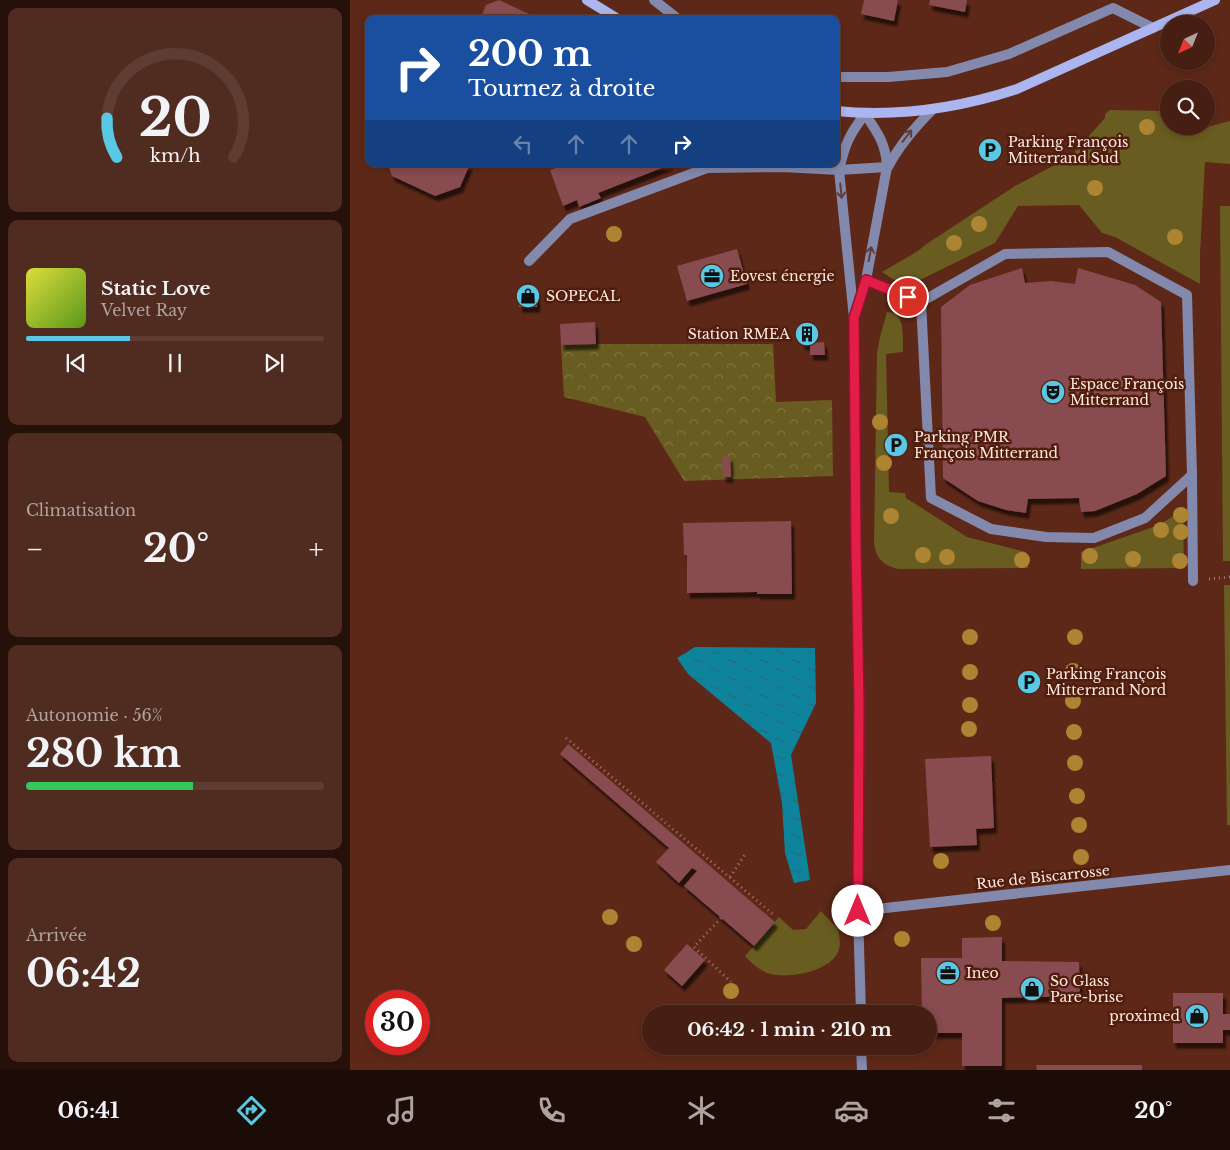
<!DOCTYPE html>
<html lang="fr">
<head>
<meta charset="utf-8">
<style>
  body { margin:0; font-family:"Libre Baskerville",serif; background:#502b20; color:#f1f3f6; height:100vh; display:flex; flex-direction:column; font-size:19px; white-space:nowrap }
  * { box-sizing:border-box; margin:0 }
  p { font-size:16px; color:#b0a29f }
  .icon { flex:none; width:28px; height:28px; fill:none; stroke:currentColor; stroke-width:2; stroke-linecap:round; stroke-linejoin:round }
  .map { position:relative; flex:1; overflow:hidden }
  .panel { display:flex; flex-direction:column; gap:8px; padding:8px; background:#26100a; width:350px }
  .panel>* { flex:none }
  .guide { position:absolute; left:15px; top:15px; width:475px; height:152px; border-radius:10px; box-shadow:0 2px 8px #0003,0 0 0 1px #5e3c32; background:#1a4fa0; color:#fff; overflow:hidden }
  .needle { width:32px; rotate:223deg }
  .fabs { position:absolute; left:810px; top:15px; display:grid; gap:10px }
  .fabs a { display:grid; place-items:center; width:55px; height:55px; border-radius:50%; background:#461e12; box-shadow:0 2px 8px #0003,0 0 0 1px #5e3c32; font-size:25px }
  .speed { position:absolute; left:15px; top:990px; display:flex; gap:10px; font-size:25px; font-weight:700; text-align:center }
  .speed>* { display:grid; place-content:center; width:65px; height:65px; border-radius:50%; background:#461e12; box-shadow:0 2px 8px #0003,0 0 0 1px #5e3c32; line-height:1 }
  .speed .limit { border:8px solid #d22; background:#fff; color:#111 }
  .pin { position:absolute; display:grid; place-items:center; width:42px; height:42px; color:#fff; margin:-21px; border:2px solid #fff; border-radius:50%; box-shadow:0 1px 5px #0007 }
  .me { position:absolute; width:55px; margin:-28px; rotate:0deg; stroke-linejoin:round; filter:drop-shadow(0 0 4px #0008) }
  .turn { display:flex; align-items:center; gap:18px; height:105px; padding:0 20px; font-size:22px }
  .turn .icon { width:65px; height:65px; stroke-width:2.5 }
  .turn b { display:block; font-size:35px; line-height:42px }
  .lanes { display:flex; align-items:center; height:48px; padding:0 20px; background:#0003; justify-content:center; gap:25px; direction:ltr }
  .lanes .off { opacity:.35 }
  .big { font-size:38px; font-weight:700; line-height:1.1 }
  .panel .tile { flex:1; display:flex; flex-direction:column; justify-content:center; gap:8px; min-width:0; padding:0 18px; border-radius:10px; background:#502b20 }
  .panel .dial { align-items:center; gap:0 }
  .dial svg { height:130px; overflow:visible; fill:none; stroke:#5e3c32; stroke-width:7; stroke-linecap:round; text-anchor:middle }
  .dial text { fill:#f1f3f6; stroke:none }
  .song { display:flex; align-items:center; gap:15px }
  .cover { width:60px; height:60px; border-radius:8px; background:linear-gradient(135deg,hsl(60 70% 55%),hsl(90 70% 35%)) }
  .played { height:5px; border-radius:2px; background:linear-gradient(90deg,#59c8e4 35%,#5e3c32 35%) }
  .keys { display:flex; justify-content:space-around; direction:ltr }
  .heat { display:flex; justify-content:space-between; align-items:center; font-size:28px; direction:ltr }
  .charge { height:8px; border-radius:4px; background:linear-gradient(90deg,#34c759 56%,#5e3c32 0) }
  .trip { position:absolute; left:292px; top:1005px; width:295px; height:50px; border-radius:25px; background:#461e12; box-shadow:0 2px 8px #0003,0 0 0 1px #5e3c32; font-weight:700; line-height:50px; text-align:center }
  .tabs { display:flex; height:80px; justify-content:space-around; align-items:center; background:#1c0c07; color:#b0a29f }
  .tabs .icon { width:35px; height:35px }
  .tabs .on { color:#59c8e4 }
  .tabs b { font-size:22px; color:#f1f3f6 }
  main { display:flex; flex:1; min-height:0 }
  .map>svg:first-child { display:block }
  .grass { fill:#695c20 }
  .forest { fill:url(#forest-crowns) }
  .water { fill:url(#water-ripples) }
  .building { fill:#884b4f; filter:url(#shadow) }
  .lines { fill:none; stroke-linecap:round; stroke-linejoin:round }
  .path { stroke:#a1796d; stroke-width:3; stroke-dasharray:1 4; stroke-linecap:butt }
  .lane { stroke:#8389ad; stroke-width:10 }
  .street { stroke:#8389ad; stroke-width:10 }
  .secondary { stroke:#abb5ef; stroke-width:10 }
  .tree { fill:#ac8432 }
  .oneway { stroke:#603d3d }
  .route-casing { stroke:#92132f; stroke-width:12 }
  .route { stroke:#e11d48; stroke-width:9 }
  .labels { text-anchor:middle; stroke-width:5; stroke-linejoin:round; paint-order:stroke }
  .poi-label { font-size:14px; fill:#ffeae3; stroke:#511d0d; text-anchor:start }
  .street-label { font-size:14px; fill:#ffeae3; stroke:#511d0d }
</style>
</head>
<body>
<main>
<section class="panel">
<div class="tile dial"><svg viewBox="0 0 100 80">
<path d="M14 69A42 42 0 1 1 86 69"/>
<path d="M14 69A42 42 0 0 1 8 45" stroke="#59c8e4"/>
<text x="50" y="56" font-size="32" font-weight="700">20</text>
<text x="50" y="72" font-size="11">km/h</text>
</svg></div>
<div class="tile">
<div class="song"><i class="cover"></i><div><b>Static Love</b><p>Velvet Ray</p></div></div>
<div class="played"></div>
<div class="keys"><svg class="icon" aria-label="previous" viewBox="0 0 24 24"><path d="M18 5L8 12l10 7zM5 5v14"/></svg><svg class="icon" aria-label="pause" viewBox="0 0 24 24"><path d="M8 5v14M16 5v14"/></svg><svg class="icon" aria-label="next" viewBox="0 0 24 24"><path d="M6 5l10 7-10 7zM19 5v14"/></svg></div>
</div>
<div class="tile"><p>Climatisation</p>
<div class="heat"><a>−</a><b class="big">20°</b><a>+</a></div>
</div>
<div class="tile"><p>Autonomie · 56%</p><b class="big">280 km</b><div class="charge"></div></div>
<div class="tile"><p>Arrivée</p><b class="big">06:42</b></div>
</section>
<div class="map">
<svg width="880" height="1070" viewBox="0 0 880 1070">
  <defs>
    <pattern id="forest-crowns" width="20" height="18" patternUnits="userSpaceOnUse" patternTransform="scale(1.25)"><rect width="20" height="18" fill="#695c20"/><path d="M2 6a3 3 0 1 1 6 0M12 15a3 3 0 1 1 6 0" fill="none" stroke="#807440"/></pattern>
    <pattern id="water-ripples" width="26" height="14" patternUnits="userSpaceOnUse" patternTransform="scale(1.25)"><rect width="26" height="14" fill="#0e839c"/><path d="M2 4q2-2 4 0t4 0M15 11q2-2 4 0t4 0" fill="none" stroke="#276b79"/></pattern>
    <filter id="shadow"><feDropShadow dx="3" dy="5.5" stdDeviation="1" flood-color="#0009"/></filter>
  </defs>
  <rect width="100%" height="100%" fill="#5d2818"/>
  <g class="grass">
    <path d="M760,110L819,111V126H845L846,130L880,121V164L855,162L850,253V284L765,237L752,233L729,205L668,206L645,243L568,281H546L532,272L568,251L575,245L665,186L720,157L755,118V114Z"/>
    <path d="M870,206H880V561H873Z"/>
    <path d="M537,312C557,312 552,339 553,352L536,354L539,492L555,493L556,498L617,537L676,552L678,568L549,569C534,566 526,559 524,543L527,353L530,337Z"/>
    <path d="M833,510L834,568L731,569V552L809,525Z"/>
    <path d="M874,585H880V825H877Z"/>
    <path d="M471,911L488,929C489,935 491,943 489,949C483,972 436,980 417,973C408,969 401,963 395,956L429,917L443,930L456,929Z"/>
  </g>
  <path class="forest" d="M246,344H423L426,402L482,400L483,476L334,481L295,417L214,397L211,345Z"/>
  <path class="water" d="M345,647L465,648L466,703L441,755L460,880L444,883L435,853L432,803L421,743L338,674L327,658Z"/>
  <g class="building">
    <path d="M149,0L177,13L191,19H130L136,5Z"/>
    <path d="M514,0H548L544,21L511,14Z"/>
    <path d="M580,0H617L615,12L579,5Z"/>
    <path d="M38,164H120L110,187L85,196L42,176Z"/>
    <path d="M216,164H322L248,193L251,198L229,207L227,200L213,206L200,170Z"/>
    <path d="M387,249L397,284L337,301L327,266Z"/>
    <path d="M672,268L675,283L701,281L725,284L728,268L785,285L811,302L816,476L787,494L745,511L731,512L729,498L678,499L676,513L656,510L628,501L593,478L591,307L620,285Z"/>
    <path d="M170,291H187V307H169Z"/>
    <path d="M245,322L246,344L211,345L210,324Z"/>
    <path d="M451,326H463V343L474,342L475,355H460V344L452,345Z"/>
    <path d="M380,456L381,477H373L372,457Z"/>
    <path d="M441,521L442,594H407V592L337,593V555H334L333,523Z"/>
    <path d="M218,744L425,922L404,946L334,886L347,871L342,868L329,883L306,862L319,848L210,754Z"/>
    <path d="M641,756L644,828L626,829L627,845L580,847L575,759Z"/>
    <path d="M652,937V961L729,962L730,996L652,998V1066H612V1033H579V1014H572L571,958H612V938Z"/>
    <path d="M337,944L355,960L332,986L314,970Z"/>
    <path d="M823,993H873V1014H880V1030H873V1043H823Z"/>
    <path d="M686,1065H792V1070H687Z"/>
  </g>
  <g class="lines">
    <g class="path">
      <path d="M859,579L880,577"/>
      <path d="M216,738L425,916"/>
      <path d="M380,877L396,853"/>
      <path d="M371,918L344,947L381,982"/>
    </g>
    <g class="lane">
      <path d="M304,0L328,19"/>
      <path d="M486,77H538L597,72L659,54L763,8L803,28"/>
      <path d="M179,261L220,219L357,168L432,167L489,170"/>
      <path d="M516,280L571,302"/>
      <path d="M842,475L795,518L744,538L696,537L641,529L581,498L571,302L655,254L758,252L837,295L842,475L843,581"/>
    </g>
    <g class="street">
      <path d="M488,165L489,170L537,167"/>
      <path d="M538,167C550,144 565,127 583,109"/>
      <path d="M504,318L516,280L537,167C536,144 528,133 515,114C499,135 495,144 489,170L504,318L506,546L509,702L508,911L511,1014"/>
      <path d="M508,911L880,870"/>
      <path d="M511,1046L512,1070"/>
    </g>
    <g class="secondary">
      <path d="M237,0L268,19"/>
      <path d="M486,111C547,117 609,108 667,89L865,0"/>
    </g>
  </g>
  <g class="tree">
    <circle cx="797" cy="127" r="8"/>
    <circle cx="745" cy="188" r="8"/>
    <circle cx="629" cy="224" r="8"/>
    <circle cx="264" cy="234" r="8"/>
    <circle cx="825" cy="237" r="8"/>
    <circle cx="604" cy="243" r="8"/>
    <circle cx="530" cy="422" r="8"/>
    <circle cx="534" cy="463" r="8"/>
    <circle cx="831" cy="515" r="8"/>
    <circle cx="541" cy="516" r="8"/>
    <circle cx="811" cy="530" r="8"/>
    <circle cx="831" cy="532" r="8"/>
    <circle cx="573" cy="555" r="8"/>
    <circle cx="740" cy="556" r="8"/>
    <circle cx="597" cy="557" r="8"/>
    <circle cx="783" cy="559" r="8"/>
    <circle cx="672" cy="560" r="8"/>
    <circle cx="830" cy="561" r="8"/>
    <circle cx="620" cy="637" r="8"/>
    <circle cx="725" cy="637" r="8"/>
    <circle cx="723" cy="671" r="8"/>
    <circle cx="620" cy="672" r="8"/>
    <circle cx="723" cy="701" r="8"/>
    <circle cx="620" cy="705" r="8"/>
    <circle cx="619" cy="729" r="8"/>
    <circle cx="724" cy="732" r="8"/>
    <circle cx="725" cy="763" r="8"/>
    <circle cx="727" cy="796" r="8"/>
    <circle cx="729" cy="825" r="8"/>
    <circle cx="731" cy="857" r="8"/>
    <circle cx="591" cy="861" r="8"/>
    <circle cx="260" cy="917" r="8"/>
    <circle cx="643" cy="923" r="8"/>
    <circle cx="552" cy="939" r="8"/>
    <circle cx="284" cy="944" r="8"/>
    <circle cx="381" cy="991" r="8"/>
  </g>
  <defs><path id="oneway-shaft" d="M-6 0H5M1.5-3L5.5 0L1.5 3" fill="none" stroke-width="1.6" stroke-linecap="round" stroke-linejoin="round" transform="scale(1.25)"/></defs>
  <g class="oneway">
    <use href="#oneway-shaft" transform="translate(557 136) rotate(-52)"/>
    <use href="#oneway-shaft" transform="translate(491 191) rotate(84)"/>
    <use href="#oneway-shaft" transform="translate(520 254) rotate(-79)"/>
  </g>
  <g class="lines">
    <g class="route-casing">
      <path id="route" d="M508,911L509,702L506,546L504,318L516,280L558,297"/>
    </g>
    <use href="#route" class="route"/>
  </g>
  <defs>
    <g id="parking-disc" transform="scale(1.25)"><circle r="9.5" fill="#59c8e4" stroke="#511d0d"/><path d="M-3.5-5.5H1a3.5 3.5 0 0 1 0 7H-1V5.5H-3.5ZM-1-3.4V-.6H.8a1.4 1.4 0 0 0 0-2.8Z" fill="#111"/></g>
    <g id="office-disc" transform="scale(1.25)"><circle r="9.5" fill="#59c8e4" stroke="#511d0d"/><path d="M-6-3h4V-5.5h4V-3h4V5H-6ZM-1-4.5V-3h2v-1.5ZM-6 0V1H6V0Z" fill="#111"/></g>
    <g id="shop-disc" transform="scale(1.25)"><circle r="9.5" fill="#59c8e4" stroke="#511d0d"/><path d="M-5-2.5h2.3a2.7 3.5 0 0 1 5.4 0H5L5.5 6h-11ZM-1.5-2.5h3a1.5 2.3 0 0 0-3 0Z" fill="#111"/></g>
    <g id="building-disc" transform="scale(1.25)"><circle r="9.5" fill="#59c8e4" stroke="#511d0d"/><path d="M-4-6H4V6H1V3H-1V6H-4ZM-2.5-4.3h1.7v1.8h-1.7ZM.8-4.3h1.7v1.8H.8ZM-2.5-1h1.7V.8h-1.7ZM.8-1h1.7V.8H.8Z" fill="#111"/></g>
    <g id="theatre-disc" transform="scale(1.25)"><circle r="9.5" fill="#59c8e4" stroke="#511d0d"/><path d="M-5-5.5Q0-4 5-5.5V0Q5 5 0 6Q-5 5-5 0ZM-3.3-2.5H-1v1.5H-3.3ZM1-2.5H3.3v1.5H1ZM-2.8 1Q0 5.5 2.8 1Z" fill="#111"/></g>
  </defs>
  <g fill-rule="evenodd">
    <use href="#parking-disc" x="640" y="150"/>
    <use href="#office-disc" x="362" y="276"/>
    <use href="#shop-disc" x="178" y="296"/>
    <use href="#building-disc" x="457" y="334"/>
    <use href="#theatre-disc" x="703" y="392"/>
    <use href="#parking-disc" x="546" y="445"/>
    <use href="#parking-disc" x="679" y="682"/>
    <use href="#office-disc" x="598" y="973"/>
    <use href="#shop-disc" x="682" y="989"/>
    <use href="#shop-disc" x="847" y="1016"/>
  </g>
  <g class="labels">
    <g class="poi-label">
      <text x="658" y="147">Parking François<tspan x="658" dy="16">Mitterrand Sud</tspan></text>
      <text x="380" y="281">Eovest énergie</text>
      <text x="196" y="301">SOPECAL</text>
      <text x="440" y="339" text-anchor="end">Station RMEA</text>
      <text x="720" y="389">Espace François<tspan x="720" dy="16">Mitterrand</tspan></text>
      <text x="564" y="442">Parking PMR<tspan x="564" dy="16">François Mitterrand</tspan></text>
      <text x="696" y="679">Parking François<tspan x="696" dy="16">Mitterrand Nord</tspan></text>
      <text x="616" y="978">Ineo</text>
      <text x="700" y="986">So Glass<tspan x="700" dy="16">Pare-brise</tspan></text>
      <text x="830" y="1021" text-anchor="end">proximed</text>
    </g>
    <g class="street-label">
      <text transform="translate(693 877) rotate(-6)" y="5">Rue de Biscarrosse</text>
    </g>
  </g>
</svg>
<div class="fabs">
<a><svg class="needle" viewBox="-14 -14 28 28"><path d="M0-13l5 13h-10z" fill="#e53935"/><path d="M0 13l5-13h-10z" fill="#b0a29f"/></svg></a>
<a><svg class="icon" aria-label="search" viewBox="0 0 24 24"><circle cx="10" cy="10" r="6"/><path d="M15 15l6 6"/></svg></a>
</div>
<div class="speed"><div class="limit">30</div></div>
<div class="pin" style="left:558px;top:297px;background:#d93025"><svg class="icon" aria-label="arrive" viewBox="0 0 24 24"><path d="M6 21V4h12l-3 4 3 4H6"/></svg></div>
<svg class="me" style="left:508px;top:911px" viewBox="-20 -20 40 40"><circle r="19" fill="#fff"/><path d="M0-13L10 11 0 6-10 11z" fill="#e11d48"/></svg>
<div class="trip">06:42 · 1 min · 210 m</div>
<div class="guide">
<div class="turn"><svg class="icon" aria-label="right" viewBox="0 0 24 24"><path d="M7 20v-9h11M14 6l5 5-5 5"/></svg><div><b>200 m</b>Tournez à droite</div></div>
<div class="lanes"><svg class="icon off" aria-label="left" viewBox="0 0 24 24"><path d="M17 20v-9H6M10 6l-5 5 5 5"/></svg><svg class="icon off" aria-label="ahead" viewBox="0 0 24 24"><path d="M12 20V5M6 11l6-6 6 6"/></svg><svg class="icon off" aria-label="ahead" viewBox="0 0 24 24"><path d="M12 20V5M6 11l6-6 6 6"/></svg><svg class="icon" aria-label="right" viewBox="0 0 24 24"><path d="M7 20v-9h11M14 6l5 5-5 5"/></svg></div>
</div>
</div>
</main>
<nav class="tabs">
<b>06:41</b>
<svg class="icon on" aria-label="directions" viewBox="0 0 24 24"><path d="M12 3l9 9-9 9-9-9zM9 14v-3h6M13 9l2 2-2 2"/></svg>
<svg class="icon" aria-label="music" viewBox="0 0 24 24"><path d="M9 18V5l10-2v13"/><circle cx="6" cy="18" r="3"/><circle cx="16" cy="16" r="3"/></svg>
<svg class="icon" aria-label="phone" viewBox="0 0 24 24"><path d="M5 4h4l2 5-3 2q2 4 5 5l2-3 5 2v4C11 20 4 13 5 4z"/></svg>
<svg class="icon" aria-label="climate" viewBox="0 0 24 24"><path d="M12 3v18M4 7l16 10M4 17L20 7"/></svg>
<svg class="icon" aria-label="car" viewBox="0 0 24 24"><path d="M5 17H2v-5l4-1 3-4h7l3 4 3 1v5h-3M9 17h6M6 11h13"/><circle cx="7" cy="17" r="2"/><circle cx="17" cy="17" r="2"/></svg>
<svg class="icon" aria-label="filters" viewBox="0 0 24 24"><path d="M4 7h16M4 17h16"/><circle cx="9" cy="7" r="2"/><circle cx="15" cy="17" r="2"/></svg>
<b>20°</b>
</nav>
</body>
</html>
